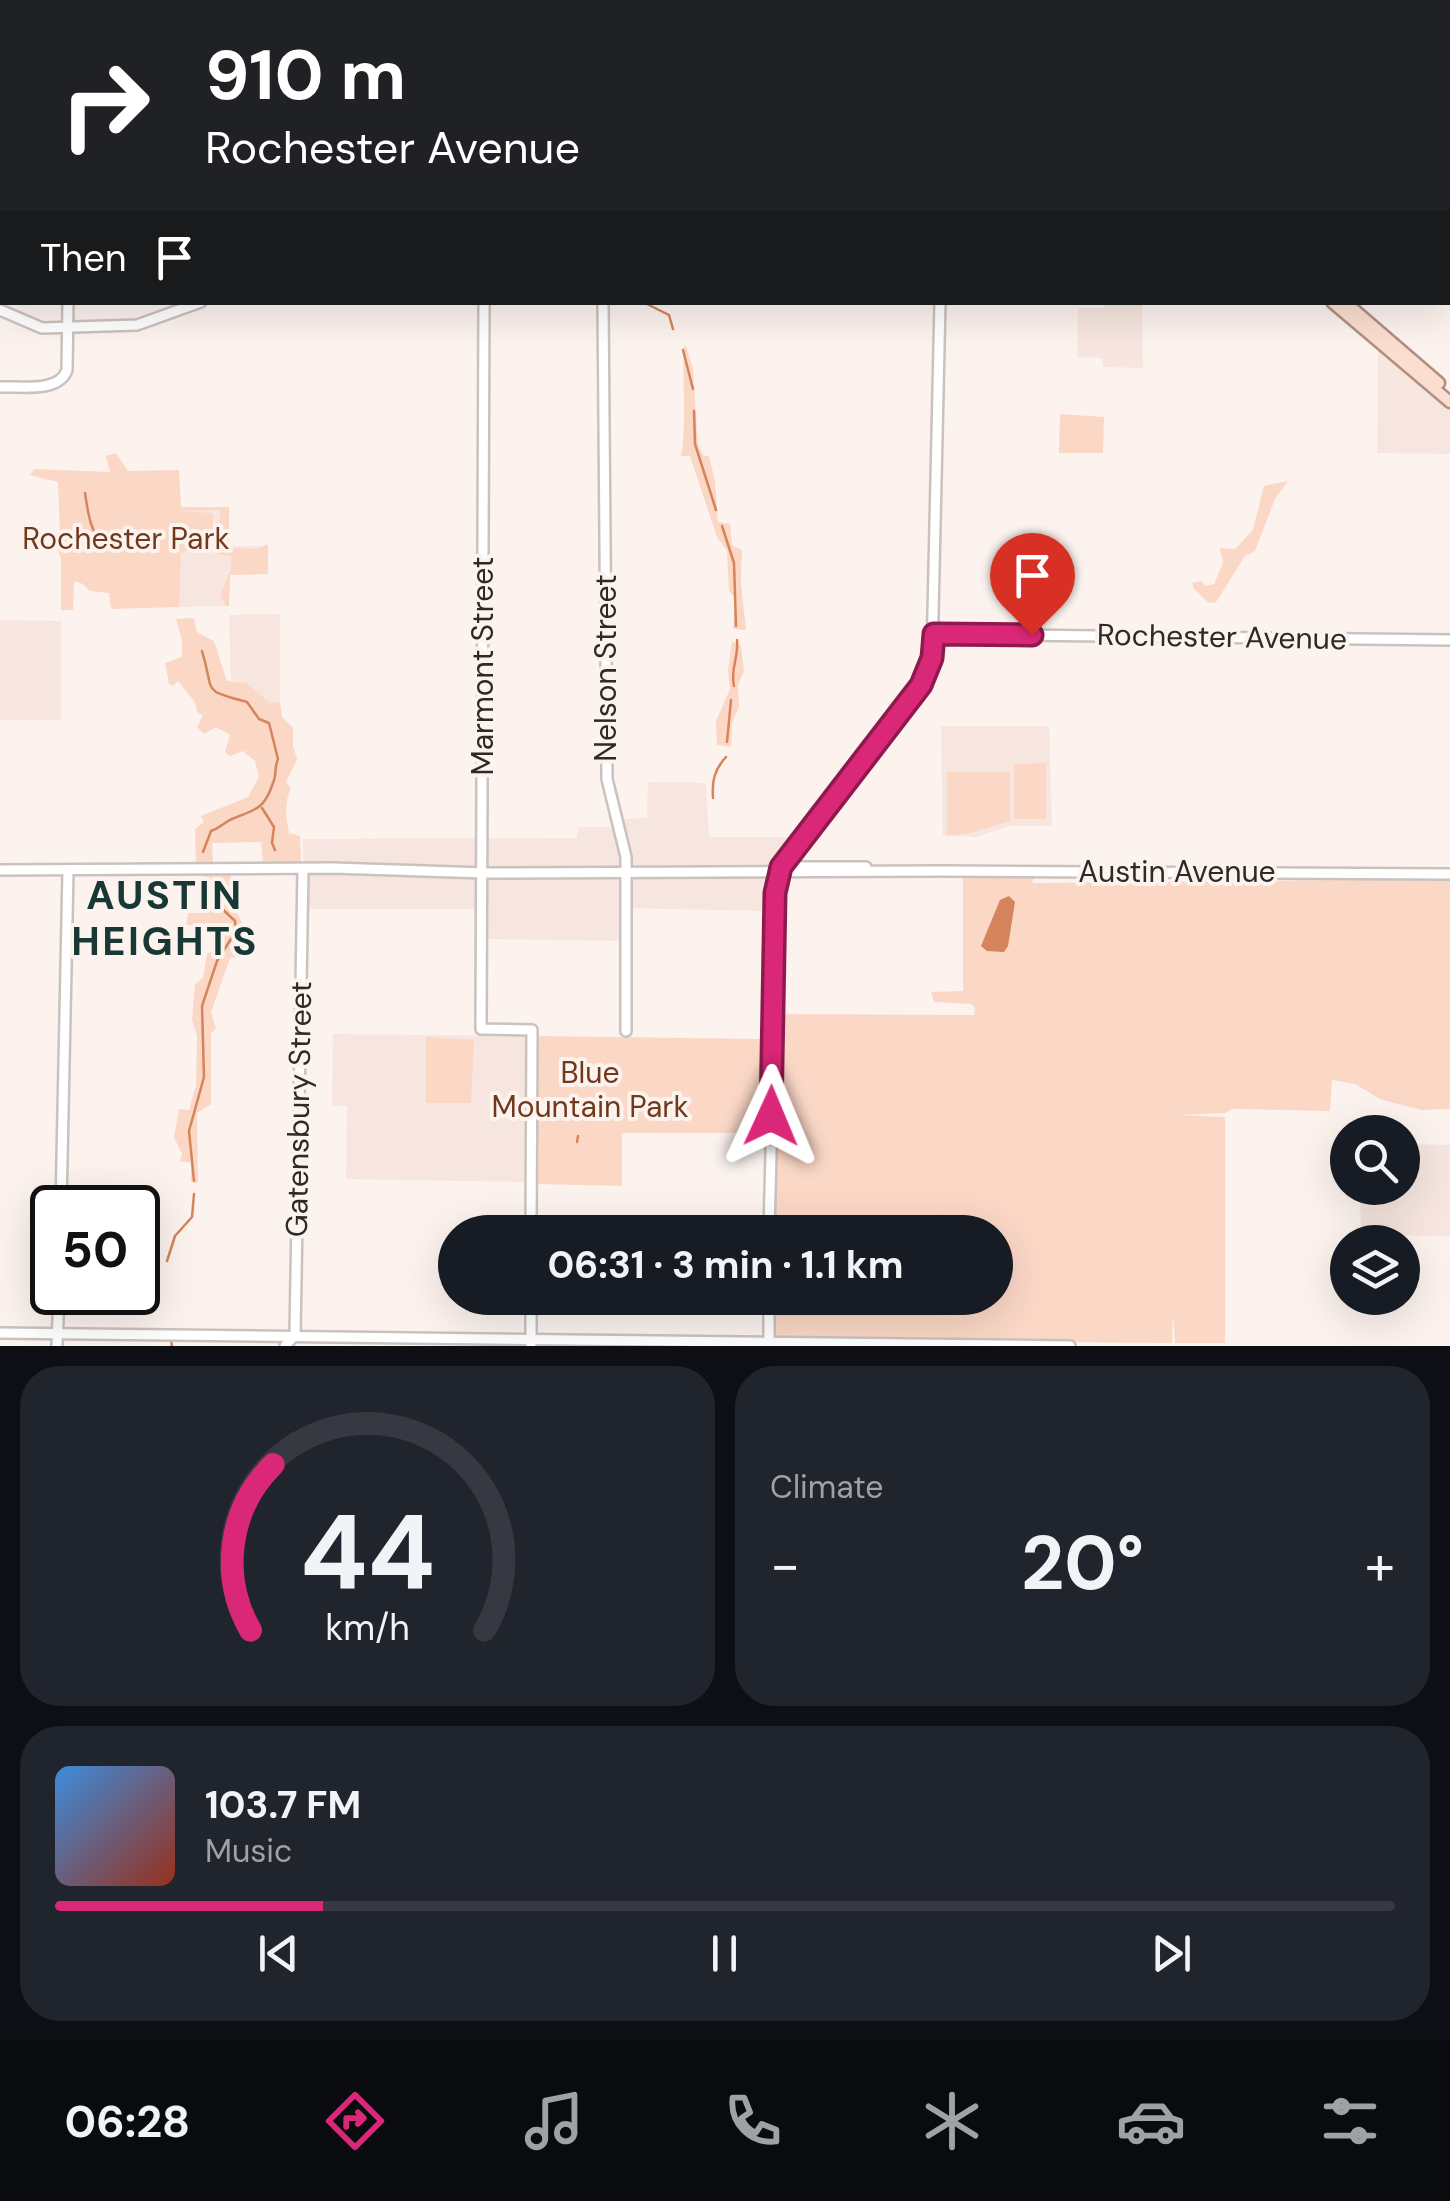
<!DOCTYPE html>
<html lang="en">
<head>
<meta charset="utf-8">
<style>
  body { margin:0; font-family:"DM Sans",sans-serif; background:#20242c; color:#f1f3f6; height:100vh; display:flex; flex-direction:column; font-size:38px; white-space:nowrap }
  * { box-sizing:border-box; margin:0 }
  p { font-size:32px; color:#9ea1a6 }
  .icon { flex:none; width:55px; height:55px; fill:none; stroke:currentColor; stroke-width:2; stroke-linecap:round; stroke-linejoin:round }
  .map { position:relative; height:1346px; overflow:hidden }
  .side { display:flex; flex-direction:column; gap:20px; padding:20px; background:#0d0f14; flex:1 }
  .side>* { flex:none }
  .hud { position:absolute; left:0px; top:0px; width:1450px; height:305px; box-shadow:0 10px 40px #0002; background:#202124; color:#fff; overflow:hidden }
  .controls { position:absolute; left:1330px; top:1115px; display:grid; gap:20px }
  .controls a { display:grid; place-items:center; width:90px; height:90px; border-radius:50%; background:#171b24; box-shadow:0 10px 40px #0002; font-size:50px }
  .speed { position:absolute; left:30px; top:1185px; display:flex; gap:20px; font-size:50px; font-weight:700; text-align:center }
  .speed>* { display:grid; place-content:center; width:130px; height:130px; border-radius:50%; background:#171b24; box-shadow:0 10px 40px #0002; line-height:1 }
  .speed .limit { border:5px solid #111; border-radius:15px; background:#fff; color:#111 }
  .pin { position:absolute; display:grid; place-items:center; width:85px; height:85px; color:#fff; margin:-102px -42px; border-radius:50% 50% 50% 0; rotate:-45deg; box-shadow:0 0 10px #0007 }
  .pin .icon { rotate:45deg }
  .me { position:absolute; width:110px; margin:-55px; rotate:1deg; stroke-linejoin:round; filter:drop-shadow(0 0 8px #0008) }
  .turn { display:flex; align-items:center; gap:35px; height:210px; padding:0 40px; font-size:45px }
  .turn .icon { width:130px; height:130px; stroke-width:2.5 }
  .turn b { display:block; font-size:70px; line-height:85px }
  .then { display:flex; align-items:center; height:95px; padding:0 40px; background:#0003; gap:20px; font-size:38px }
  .big { font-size:75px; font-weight:700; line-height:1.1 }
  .side .tile { flex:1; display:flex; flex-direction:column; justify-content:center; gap:15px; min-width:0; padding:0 35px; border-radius:40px; background:#20242c }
  .side .dial { align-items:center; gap:0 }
  .dial svg { height:260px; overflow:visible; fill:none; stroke:#363941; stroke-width:7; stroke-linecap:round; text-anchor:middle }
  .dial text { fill:#f1f3f6; stroke:none }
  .song { display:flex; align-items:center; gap:30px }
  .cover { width:120px; height:120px; border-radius:15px; background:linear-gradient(135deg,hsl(210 70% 55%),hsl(10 70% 35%)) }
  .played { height:10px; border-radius:5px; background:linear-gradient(90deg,#db2777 20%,#363941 20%) }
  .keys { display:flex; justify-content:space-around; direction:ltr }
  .heat { display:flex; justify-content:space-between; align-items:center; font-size:55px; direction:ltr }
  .side .tiles { flex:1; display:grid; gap:20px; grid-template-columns:1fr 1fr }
  .tile:last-child { grid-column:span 2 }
  .trip { position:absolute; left:438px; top:1215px; width:575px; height:100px; border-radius:50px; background:#171b24; box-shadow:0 10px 40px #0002; font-weight:700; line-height:100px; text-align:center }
  .tab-bar { display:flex; height:160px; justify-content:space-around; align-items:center; background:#090b0e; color:#9ea1a6 }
  .tab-bar .icon { width:70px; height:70px }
  .tab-bar .current { color:#db2777 }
  .tab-bar b { font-size:45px; color:#f1f3f6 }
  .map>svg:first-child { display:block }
  .built { fill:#f6e6df }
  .green { fill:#fbd7c6 }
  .water { fill:#d6845b }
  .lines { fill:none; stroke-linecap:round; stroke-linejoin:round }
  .stream { stroke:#d6845b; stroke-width:2.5 }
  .secondary-casing { stroke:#cac2be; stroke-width:14 }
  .primary-casing { stroke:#b19081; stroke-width:15 }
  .highway-casing { stroke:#b19081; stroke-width:19 }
  .secondary { stroke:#fff; stroke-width:9 }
  .primary { stroke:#fbded0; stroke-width:10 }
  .highway { stroke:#f8c8b1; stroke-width:14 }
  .rail { stroke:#9d9693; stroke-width:2.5; stroke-dasharray:18 18; stroke-linecap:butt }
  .route-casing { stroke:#8e194d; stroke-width:25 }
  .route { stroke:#db2777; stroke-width:18 }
  .labels { text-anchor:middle; stroke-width:8; stroke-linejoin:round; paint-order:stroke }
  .park-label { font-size:30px; fill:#70391c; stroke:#fcf3ef }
  .street-label { font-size:30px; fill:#2c2927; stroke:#fcf3ef }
  .district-label { font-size:40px; font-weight:bold; letter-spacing:2.5px; fill:#173834; stroke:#fcf3ef }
</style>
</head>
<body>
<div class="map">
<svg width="1450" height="1346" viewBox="0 0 1450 1346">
  <rect width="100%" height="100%" fill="#fcf3ef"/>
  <g class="built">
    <path d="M1104,303H1142L1143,368L1103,367L1102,358L1077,357L1078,308H1104Z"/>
    <path d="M1378,345L1450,405V454L1377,453Z"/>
    <path d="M229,507V546H268V574L230,575L229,606L179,607V508Z"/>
    <path d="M280,614V702L270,703L242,682L231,681L229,615Z"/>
    <path d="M0,620L61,621V720H0Z"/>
    <path d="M941,726H1049L1052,826H1010L976,837L943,836Z"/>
    <path d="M648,782L706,783L709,837H792V842L770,875V911L623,908V941L487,939L485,909H304L303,839L577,838L578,827H613L622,824V819L647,818Z"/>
    <path d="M333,1034L525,1036L526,1182L346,1179L347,1106L332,1105Z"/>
    <path d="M1403,1144L1450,1145V1236L1364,1235L1361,1230L1360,1188H1402Z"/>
  </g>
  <g class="green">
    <path d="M684,346H686L693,369L698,445L704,456H709L715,481L718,522L730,524L732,545L742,550L741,582L746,630L733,629L735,598L729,591L727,551L717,537L690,456H681C687,424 682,382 684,346Z"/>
    <path d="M1060,414L1104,417L1103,453H1059Z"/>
    <path d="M116,453L128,471L179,470L181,507H229V538L225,532L218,531L221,510L179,511L213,513V536H179V542L191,549L181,552L179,607L111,609L109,593L90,591L83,584L74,581L73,610H61V558L52,538L60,533L58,482L30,475L35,469L110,472L106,456Z"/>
    <path d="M1288,481L1275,499L1255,551L1245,556L1216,602L1209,603L1194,589L1192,583L1202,581L1205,586L1214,584L1223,563L1220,548L1235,549L1253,530L1264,486Z"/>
    <path d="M268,544V574L230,575L229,606H226L220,596L231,570V556L216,554L222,548L256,549Z"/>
    <path d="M194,618L197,632L214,641L227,681L246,683L270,703L280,702L282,717L293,728V746L297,759L286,782L291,788C284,803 286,817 289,833L300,836L301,863L263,862L261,842L212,843L213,863H196L195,829L204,822L201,816L248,797L259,777L255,761L243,751L230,756L225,752L230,735L216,727L204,734L197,727L203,715L197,712L195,702L178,681L173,686L169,684L165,663L182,657V641L176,619Z"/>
    <path d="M732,641L741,646L744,671L738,685L739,707L732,723L731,747L717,745L716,721L730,689L728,671Z"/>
    <path d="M1046,763V819H1014V764Z"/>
    <path d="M947,772H1010V821L966,834L947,835Z"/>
    <path d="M231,875V887L222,891C237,912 250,929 249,956L230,958L211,1012L216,1029L211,1033V1104L197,1113L198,1183L191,1182V1163L180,1161L182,1154L174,1137L179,1109L189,1110L196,1086L197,1036L192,1020L195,984L203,978L207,954L216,948L217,941L204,925H186L188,913H205L204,876Z"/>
    <path d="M963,877H1034L1032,883L1450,879V1109L1421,1110L1380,1099L1355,1084L1332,1080L1330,1111L1233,1109L1225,1113L1178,1115L1225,1117V1343H1175L1173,1315L1172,1343L774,1340V1298H995V1232H775L779,1014L974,1015L975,1008L971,1004L934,1002L931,992L963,991Z"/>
    <path d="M536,1036L769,1039L768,1133H622V1186L536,1184Z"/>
    <path d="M426,1037L474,1040L471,1103H426Z"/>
  </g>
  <path class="water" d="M1009,896L1015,902L1008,946L1004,952L987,951L981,946L1000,900Z"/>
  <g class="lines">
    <g class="stream">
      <path d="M178,0V2"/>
      <path d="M575,0L576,2"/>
      <path d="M643,0L646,1"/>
      <path d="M43,2V0"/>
      <path d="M472,2V0"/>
      <path d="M1448,82L1450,85"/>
      <path d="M0,91L2,87"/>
      <path d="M643,302L669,315L673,329"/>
      <path d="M683,350L693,389"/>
      <path d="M694,411L695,444L716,510"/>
      <path d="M85,493C88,512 90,533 105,547"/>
      <path d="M722,526L734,563L736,626"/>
      <path d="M202,651C215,693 200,690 247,702L259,719L269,723L278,759C274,768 277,774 273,783C264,810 256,809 232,819C225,822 220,828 211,831L203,852"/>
      <path d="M734,686C730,669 739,657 737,640"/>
      <path d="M727,742L731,700"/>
      <path d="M713,798C712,781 714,770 726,757"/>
      <path d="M262,808L274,827L272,843L275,850"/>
      <path d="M577,1142L578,1136"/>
      <path d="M194,1181L189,1131L204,1077L202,1006L217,961L236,931L235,921L217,904L215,883"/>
      <path d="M167,1261L175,1236L192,1217L194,1194"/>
      <path d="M171,1340L172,1346"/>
    </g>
    <g class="secondary-casing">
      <g id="secondary">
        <path d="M1069,0L1070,2"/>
        <path d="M71,2V0"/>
        <path d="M459,2V0"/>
        <path d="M1448,274H1450"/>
        <path d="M484,302L481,1029L532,1030L531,1232"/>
        <path d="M603,302L607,779L626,857V1031"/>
        <path d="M0,310L42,328L137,325L201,302"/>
        <path d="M0,387C21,386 59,393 67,370L68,302"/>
        <path d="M934,634L1450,640"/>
        <path d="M796,867H866"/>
        <path d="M0,870L333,868L485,873L942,871L1450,874"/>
        <path d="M61,1208L68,871"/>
        <path d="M769,1232L778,877L788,855L921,685L932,658L940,302"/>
        <path d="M0,1333L1070,1346"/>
        <path d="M769,1345V1298"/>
        <path d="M57,1346L59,1292"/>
        <path d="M285,1346L295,1335L303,869"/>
        <path d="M531,1346V1298"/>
      </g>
    </g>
    <g class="primary-casing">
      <g id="primary">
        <path d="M667,0L674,2"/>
        <path d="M694,0L701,2"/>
        <path d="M1027,2L1032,0"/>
        <path d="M1040,2L1045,0"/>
        <path d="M1332,302L1450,402"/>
        <path d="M1345,302L1439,383"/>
      </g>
    </g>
    <g class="highway-casing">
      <g id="highway">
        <path d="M1181,0L1184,2"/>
        <path d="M1294,0L1297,2"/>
        <path d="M1315,0L1318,2"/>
        <path d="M1333,0L1337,2"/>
        <path d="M1245,2L1246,0"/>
        <path d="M1448,121L1450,123"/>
        <path d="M1448,137L1450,139"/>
      </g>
    </g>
    <use href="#secondary" class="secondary"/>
    <use href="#primary" class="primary"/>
    <use href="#highway" class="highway"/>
    <g class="rail">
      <path d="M1389,0L1392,2"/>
      <path d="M1448,45L1450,47"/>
      <path d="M1448,105L1450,108"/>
    </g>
  </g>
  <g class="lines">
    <g class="route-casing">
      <path id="route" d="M771,1116L775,893L781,867L921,685L932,658L934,634L1032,635"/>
    </g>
    <use href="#route" class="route"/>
  </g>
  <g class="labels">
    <g class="park-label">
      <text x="126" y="549">Rochester Park</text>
      <text x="590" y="1083">Blue<tspan x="590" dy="34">Mountain Park</tspan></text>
    </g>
    <g class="street-label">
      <text transform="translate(1222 637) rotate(1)" y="10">Rochester Avenue</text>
      <text transform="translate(483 666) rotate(-90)" y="10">Marmont Street</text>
      <text transform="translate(606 668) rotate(-90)" y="10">Nelson Street</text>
      <text x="1177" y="882">Austin Avenue</text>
      <text transform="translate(299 1109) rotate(-89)" y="10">Gatensbury Street</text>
    </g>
    <g class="district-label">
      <text x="165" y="909">AUSTIN<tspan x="165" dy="46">HEIGHTS</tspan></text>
    </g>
  </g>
</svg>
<div class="controls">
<a><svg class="icon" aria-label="search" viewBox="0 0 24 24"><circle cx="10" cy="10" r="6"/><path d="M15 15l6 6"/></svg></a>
<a><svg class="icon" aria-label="layers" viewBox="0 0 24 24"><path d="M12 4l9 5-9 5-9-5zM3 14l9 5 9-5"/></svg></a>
</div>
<div class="speed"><div class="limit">50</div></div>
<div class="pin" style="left:1032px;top:635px;background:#d93025"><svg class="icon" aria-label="arrive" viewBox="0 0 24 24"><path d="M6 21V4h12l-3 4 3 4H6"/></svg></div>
<svg class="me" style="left:771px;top:1116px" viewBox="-20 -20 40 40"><path d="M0-17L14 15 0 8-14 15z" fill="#db2777" stroke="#fff" stroke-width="4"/></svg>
<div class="trip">06:31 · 3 min · 1.1 km</div>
<div class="hud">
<div class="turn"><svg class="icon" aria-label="right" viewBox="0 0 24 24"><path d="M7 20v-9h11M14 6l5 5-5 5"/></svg><div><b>910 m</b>Rochester Avenue</div></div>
<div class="then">Then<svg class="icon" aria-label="arrive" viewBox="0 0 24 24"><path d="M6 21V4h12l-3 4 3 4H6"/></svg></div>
</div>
</div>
<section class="side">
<div class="tiles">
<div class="tile dial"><svg viewBox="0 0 100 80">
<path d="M14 69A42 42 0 1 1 86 69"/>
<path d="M14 69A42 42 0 0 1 21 18" stroke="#db2777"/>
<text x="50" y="56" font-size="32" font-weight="700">44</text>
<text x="50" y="72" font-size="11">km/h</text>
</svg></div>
<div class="tile"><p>Climate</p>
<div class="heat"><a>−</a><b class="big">20°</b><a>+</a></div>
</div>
<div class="tile">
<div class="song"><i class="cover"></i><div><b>103.7 FM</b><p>Music</p></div></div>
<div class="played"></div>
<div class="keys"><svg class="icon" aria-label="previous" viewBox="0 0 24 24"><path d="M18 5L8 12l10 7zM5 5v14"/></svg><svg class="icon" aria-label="pause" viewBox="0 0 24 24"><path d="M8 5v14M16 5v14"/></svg><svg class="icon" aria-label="next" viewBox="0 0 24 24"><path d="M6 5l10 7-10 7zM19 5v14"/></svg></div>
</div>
</div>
</section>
<nav class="tab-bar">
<b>06:28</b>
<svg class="icon current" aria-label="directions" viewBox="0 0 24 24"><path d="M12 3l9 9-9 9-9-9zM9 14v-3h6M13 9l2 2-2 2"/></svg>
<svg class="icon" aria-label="music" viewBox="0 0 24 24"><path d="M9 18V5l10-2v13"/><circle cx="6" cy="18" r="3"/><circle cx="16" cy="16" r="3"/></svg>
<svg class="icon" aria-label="phone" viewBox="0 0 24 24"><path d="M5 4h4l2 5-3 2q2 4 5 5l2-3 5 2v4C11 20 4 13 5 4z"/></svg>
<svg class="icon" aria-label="climate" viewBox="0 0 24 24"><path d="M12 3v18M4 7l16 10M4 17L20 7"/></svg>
<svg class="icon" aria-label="car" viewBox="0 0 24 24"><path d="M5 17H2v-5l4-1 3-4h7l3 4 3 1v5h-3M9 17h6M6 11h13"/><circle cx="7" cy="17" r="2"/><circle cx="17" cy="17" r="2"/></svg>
<svg class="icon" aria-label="filters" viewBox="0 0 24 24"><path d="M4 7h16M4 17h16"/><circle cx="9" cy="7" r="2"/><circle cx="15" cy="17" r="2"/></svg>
</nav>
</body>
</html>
